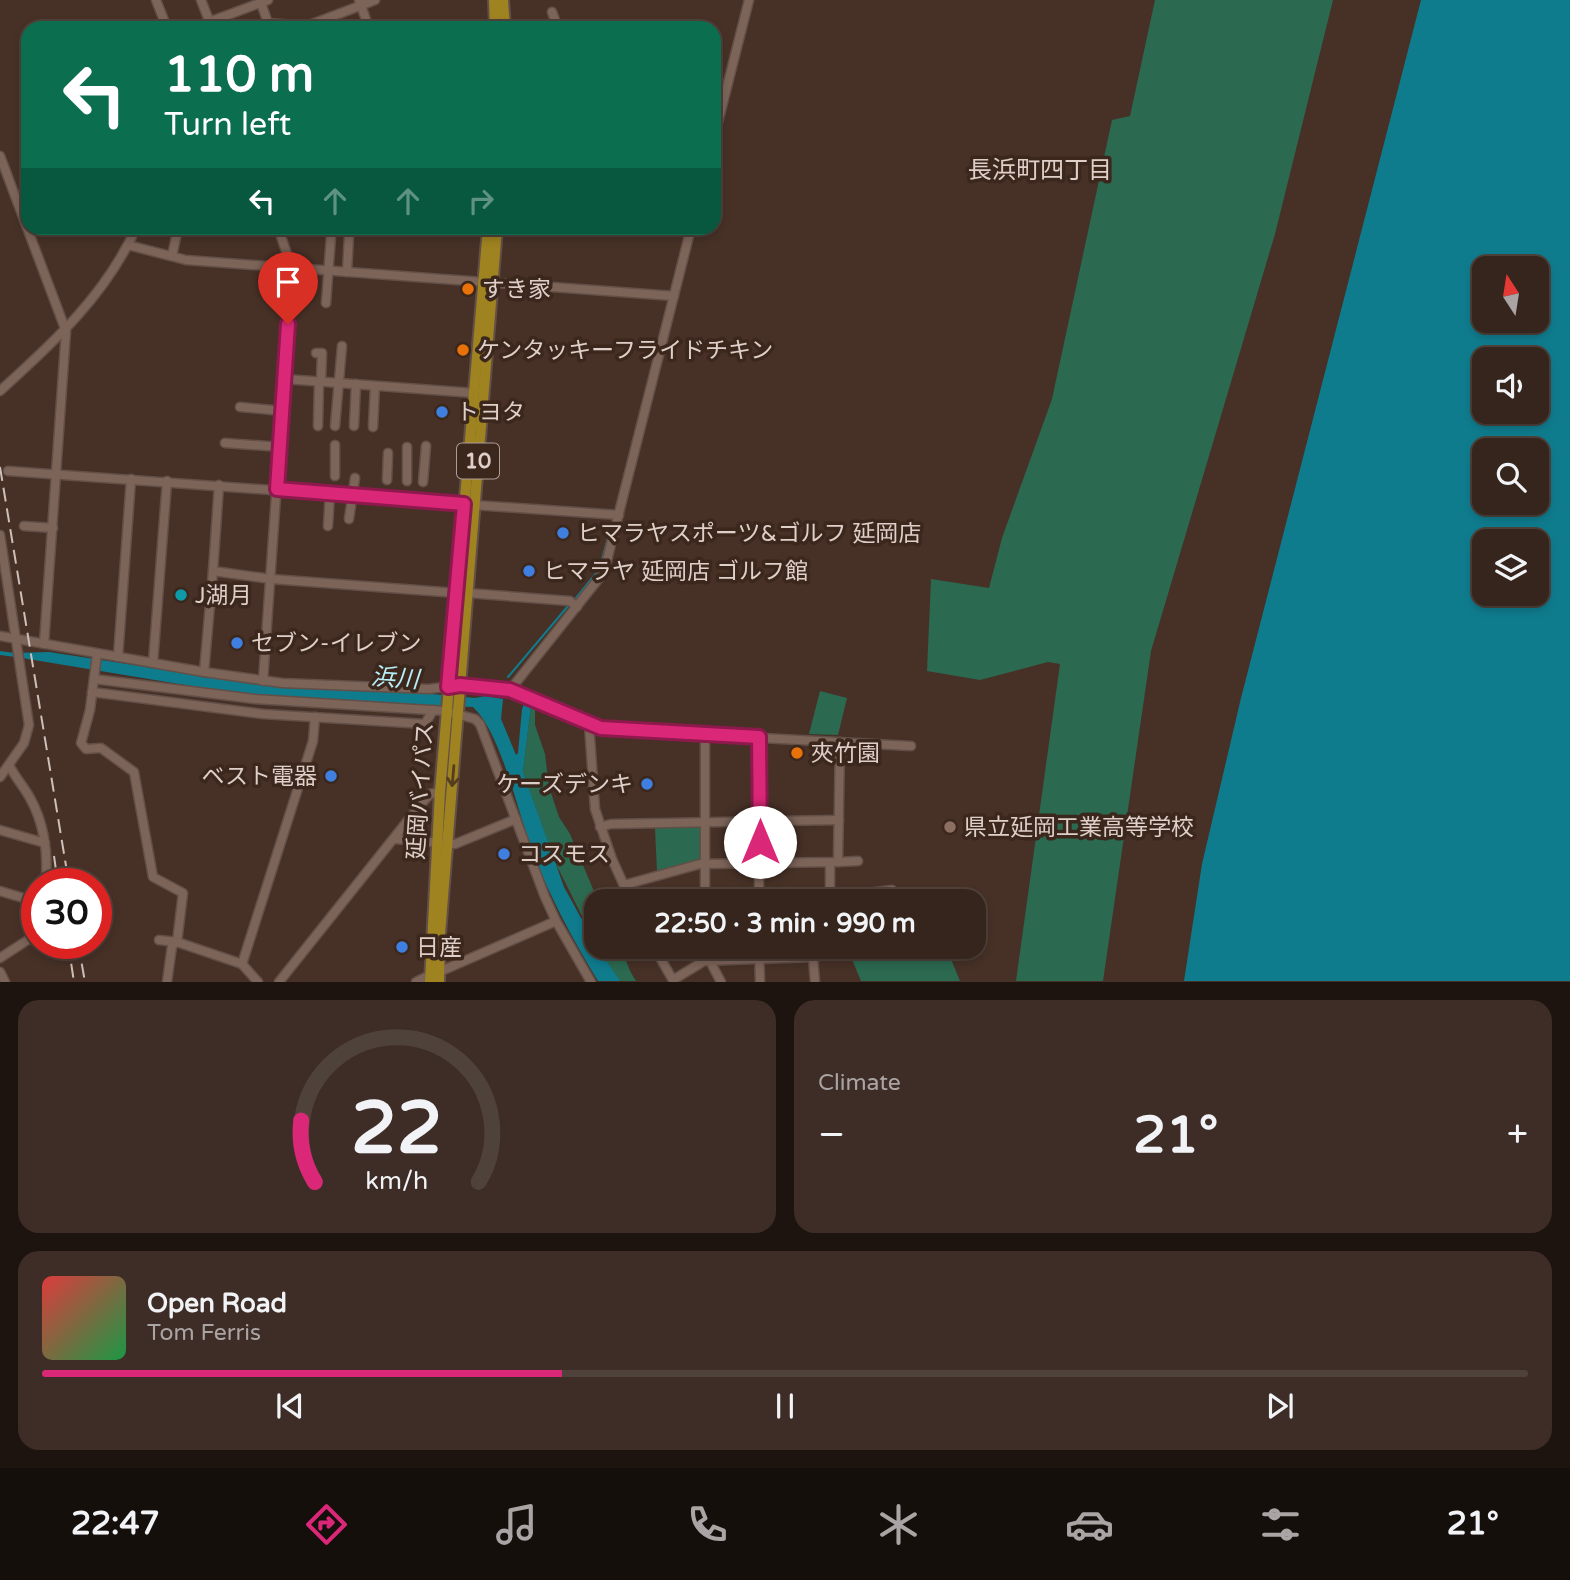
<!DOCTYPE html>
<html lang="en">
<head>
<meta charset="utf-8">
<style>
  body { margin:0; font-family:"Varela Round","Noto Sans JP",sans-serif; background:#3d2d26; color:#f1f3f6; height:100vh; display:flex; flex-direction:column; font-size:26px; white-space:nowrap }
  * { box-sizing:border-box; margin:0 }
  p { font-size:23px; color:#aaa5a4 }
  .icon { flex:none; width:38px; height:38px; fill:none; stroke:currentColor; stroke-width:2; stroke-linecap:round; stroke-linejoin:round }
  .map { position:relative; height:982px; overflow:hidden }
  .panel { display:flex; flex-direction:column; gap:18px; padding:18px; background:#1d1410; flex:1 }
  .panel>* { flex:none }
  .hud { position:absolute; left:21px; top:21px; width:700px; height:214px; border-radius:21px; box-shadow:0 4px 10px #0003,0 0 0 2px #4f423b; background:#0b6e4f; color:#fff; overflow:hidden }
  .needle { width:46px; rotate:348deg }
  .buttons { position:absolute; left:1472px; top:256px; display:grid; gap:14px }
  .buttons a { display:grid; place-items:center; width:77px; height:77px; border-radius:14px; background:#35251d; box-shadow:0 4px 10px #0003,0 0 0 2px #4f423b; font-size:35px }
  .speed { position:absolute; left:21px; top:868px; display:flex; gap:14px; font-size:35px; font-weight:700; text-align:center }
  .speed>* { display:grid; place-content:center; width:91px; height:91px; border-radius:50%; background:#35251d; box-shadow:0 4px 10px #0003,0 0 0 2px #4f423b; line-height:1 }
  .speed .limit { border:10px solid #d22; background:#fff; color:#111 }
  .pin { position:absolute; display:grid; place-items:center; width:60px; height:60px; color:#fff; margin:-72px -30px; border-radius:50% 50% 50% 0; rotate:-45deg; box-shadow:0 0 7px #0007 }
  .pin .icon { rotate:45deg }
  .me { position:absolute; width:77px; margin:-38px; rotate:0deg; stroke-linejoin:round; filter:drop-shadow(0 0 5px #0008) }
  .turn { display:flex; align-items:center; gap:24px; height:147px; padding:0 28px; font-size:32px }
  .turn .icon { width:91px; height:91px; stroke-width:2.5 }
  .turn b { display:block; font-size:49px; line-height:60px }
  .lanes { display:flex; align-items:center; height:66px; padding:0 28px; background:#0003; justify-content:center; gap:35px; direction:ltr }
  .lanes .off { opacity:.35 }
  .big { font-size:52px; font-weight:700; line-height:1.1 }
  .panel .widget { flex:1; display:flex; flex-direction:column; justify-content:center; gap:10px; min-width:0; padding:0 24px; border-radius:21px; background:#3d2d26 }
  .panel .dial { align-items:center; gap:0 }
  .dial svg { height:182px; overflow:visible; fill:none; stroke:#4f423b; stroke-width:7; stroke-linecap:round; text-anchor:middle }
  .dial text { fill:#f1f3f6; stroke:none }
  .song { display:flex; align-items:center; gap:21px }
  .cover { width:84px; height:84px; border-radius:10px; background:linear-gradient(135deg,hsl(0 70% 55%),hsl(140 70% 35%)) }
  .played { height:7px; border-radius:4px; background:linear-gradient(90deg,#db2777 35%,#4f423b 35%) }
  .keys { display:flex; justify-content:space-around; direction:ltr }
  .heat { display:flex; justify-content:space-between; align-items:center; font-size:38px; direction:ltr }
  .panel .tiles { flex:1; display:grid; gap:18px; grid-template-columns:1fr 1fr }
  .widget:last-child { grid-column:span 2 }
  .trip { position:absolute; left:584px; top:889px; width:402px; height:70px; border-radius:21px; background:#35251d; box-shadow:0 4px 10px #0003,0 0 0 2px #4f423b; font-weight:700; line-height:70px; text-align:center }
  .tab-bar { display:flex; height:112px; justify-content:space-around; align-items:center; background:#150f0c; color:#aaa5a4 }
  .tab-bar .icon { width:49px; height:49px }
  .tab-bar .on { color:#db2777 }
  .tab-bar b { font-size:32px; color:#f1f3f6 }
  .map>svg:first-child { display:block }
  .green { fill:#2b6950 }
  .water { fill:#0f7c8e; fill-rule:evenodd }
  .lines { fill:none; stroke-linecap:round; stroke-linejoin:round }
  .stream { stroke:#0f7c8e; stroke-width:2 }
  .minor-casing { stroke:#624f47; stroke-width:11 }
  .highway-casing { stroke:#624f47; stroke-width:14 }
  .minor { stroke:#7d6459; stroke-width:8 }
  .highway { stroke:#9f8320; stroke-width:10 }
  .rail { stroke:#cebfb8; stroke-width:2; stroke-dasharray:14 7; stroke-linecap:butt }
  .oneway { stroke:#553e1e }
  .route-casing { stroke:#8e194d; stroke-width:18 }
  .route { stroke:#db2777; stroke-width:12 }
  .food-dot { fill:#e8710a; stroke:#3c271d; stroke-width:2.5 }
  .shop-dot { fill:#3f7fe0; stroke:#3c271d; stroke-width:2.5 }
  .culture-dot { fill:#0f9aa8; stroke:#3c271d; stroke-width:2.5 }
  .education-dot { fill:#8d6e63; stroke:#3c271d; stroke-width:2.5 }
  .labels { text-anchor:middle; stroke-width:7; stroke-linejoin:round; paint-order:stroke }
  .shield { fill:#3c271d; stroke:#ad9d95; stroke-width:2 }
  .shield-label { font-size:21px; font-weight:bold; fill:#ded0c9 }
  .poi-label { font-size:23px; fill:#ded0c9; stroke:#3c271d; text-anchor:start }
  .street-label { font-size:23px; fill:#ded0c9; stroke:#3c271d }
  .neighbourhood-label { font-size:24px; fill:#ded0c9; stroke:#3c271d }
  .water-label { font-size:24px; font-style:italic; fill:#b8eefa; stroke:#3c271d }
</style>
</head>
<body>
<div class="map">
<svg width="1570" height="982" viewBox="0 0 1570 982">
  <rect width="100%" height="100%" fill="#473127"/>
  <g class="green">
    <path d="M1155,0H1333L1275,234L1151,651L1103,981H1016L1060,664L1048,662L980,680L927,671L931,579L989,588L1002,538L1052,399L1112,120L1130,116Z"/>
    <path d="M820,691L847,698L838,735L809,734Z"/>
    <path d="M531,706L535,707V725L545,754L549,787L559,817L570,834L598,901L597,946L553,858L523,772Z"/>
    <path d="M702,827V858L657,872L655,828Z"/>
    <path d="M597,947H620C627,960 627,968 636,981H619Z"/>
    <path d="M881,947H946L960,981H861L851,957L867,950L872,960Z"/>
  </g>
  <g class="water">
    <path d="M1421,0H1570V981H1184L1202,864L1241,698ZM1484,268H1536V320H1484ZM1484,359H1536V411H1484ZM1484,450H1536V502H1484ZM1484,541H1536V593H1484Z"/>
    <path d="M0,651L14,653L49,652L283,688L431,694L475,698L485,696L503,699L501,719L516,755L518,753L522,709L524,704L531,706L523,772L564,887L597,947L620,981H598C573,940 550,897 532,851C518,812 501,733 473,707L263,698L16,657L0,655Z"/>
  </g>
  <g class="lines">
    <g class="stream">
      <path d="M602,559L614,517"/>
      <path d="M576,598L598,571"/>
      <path d="M508,677L568,606"/>
    </g>
    <g class="minor-casing">
      <g id="minor">
        <path d="M156,0L167,28"/>
        <path d="M201,0L212,28"/>
        <path d="M359,0L369,28"/>
        <path d="M261,3L268,23L307,26L375,0"/>
        <path d="M552,12L558,28"/>
        <path d="M193,28L268,0"/>
        <path d="M714,138L749,0"/>
        <path d="M0,156L66,331L44,644"/>
        <path d="M215,231L216,228"/>
        <path d="M128,245L186,260L674,296"/>
        <path d="M172,256L178,228"/>
        <path d="M347,272L349,236"/>
        <path d="M326,303L331,236"/>
        <path d="M316,353H322L321,382"/>
        <path d="M285,379L474,393"/>
        <path d="M0,391C53,343 106,295 136,228"/>
        <path d="M240,407L283,411"/>
        <path d="M318,426L319,382"/>
        <path d="M335,426L342,346"/>
        <path d="M354,426L356,384"/>
        <path d="M373,427L375,386"/>
        <path d="M225,443L280,447"/>
        <path d="M335,445V476"/>
        <path d="M8,471L464,504"/>
        <path d="M387,480L388,453"/>
        <path d="M407,481V447"/>
        <path d="M423,482L426,446"/>
        <path d="M219,485L213,571L271,579L457,593"/>
        <path d="M474,505L619,515"/>
        <path d="M349,519L355,478"/>
        <path d="M24,526L53,528"/>
        <path d="M328,526L330,493"/>
        <path d="M0,535L29,725L24,743L0,777"/>
        <path d="M467,593L570,601L577,607"/>
        <path d="M0,636L204,672L282,683L429,689L460,685L510,690L535,698L589,724L616,730L911,746"/>
        <path d="M97,654L90,710L81,743L86,749L101,748L134,772L153,877L183,893L177,942L242,964L258,982"/>
        <path d="M118,657L131,479"/>
        <path d="M153,663L167,481"/>
        <path d="M204,672L213,571"/>
        <path d="M94,679L255,699L446,711L475,719L480,724L545,897L556,921L591,982"/>
        <path d="M263,681L292,268L278,228"/>
        <path d="M510,690L604,572L691,228"/>
        <path d="M92,692L263,714L425,724L433,710"/>
        <path d="M589,724L595,809L612,859L631,901"/>
        <path d="M9,765C15,777 24,787 30,798C43,821 48,850 46,876"/>
        <path d="M600,827L611,824L839,820"/>
        <path d="M0,830L45,843"/>
        <path d="M395,839L455,844L516,819"/>
        <path d="M838,862L858,861"/>
        <path d="M830,863V901"/>
        <path d="M624,885L700,864L838,862L840,742"/>
        <path d="M0,891L37,902"/>
        <path d="M705,898H830L892,890"/>
        <path d="M705,900V735"/>
        <path d="M759,901V738"/>
        <path d="M159,940L177,942L172,946L167,982"/>
        <path d="M654,947L674,982"/>
        <path d="M759,947L760,982"/>
        <path d="M813,957L815,982"/>
        <path d="M0,958L37,934"/>
        <path d="M704,961V947"/>
        <path d="M710,961L721,982"/>
        <path d="M242,964L313,741L315,717"/>
        <path d="M0,972L5,982"/>
        <path d="M439,972L556,921"/>
        <path d="M673,980L704,961L813,957L836,953L835,947"/>
        <path d="M279,982L421,804L430,794L440,792"/>
        <path d="M416,982L430,975"/>
      </g>
    </g>
    <g class="highway-casing">
      <g id="highway">
        <path d="M494,0L495,28"/>
        <path d="M503,0L505,28"/>
        <path d="M430,982L440,792L488,228"/>
        <path d="M439,982L440,934L497,228"/>
      </g>
    </g>
    <use href="#minor" class="minor"/>
    <use href="#highway" class="highway"/>
    <g class="rail">
      <path d="M0,467L69,884"/>
      <path d="M54,856L58,884"/>
      <path d="M68,943L74,982"/>
      <path d="M78,943L85,982"/>
    </g>
  </g>
  <defs><path id="oneway-shaft" d="M-6 0H5M1.5-3L5.5 0L1.5 3" fill="none" stroke-width="1.6" stroke-linecap="round" stroke-linejoin="round" transform="scale(1.75)"/></defs>
  <use class="oneway" href="#oneway-shaft" transform="translate(453 776) rotate(95)"/>
  <g class="lines">
    <g class="route-casing">
      <path id="route" d="M288,324L277,489L464,504L448,687L460,685L510,690L601,728L759,737L760,842"/>
    </g>
    <use href="#route" class="route"/>
  </g>
  <g class="food-dot">
    <circle cx="468" cy="289" r="7"/>
    <circle cx="463" cy="350" r="7"/>
    <circle cx="797" cy="753" r="7"/>
  </g>
  <g class="shop-dot">
    <circle cx="442" cy="412" r="7"/>
    <circle cx="563" cy="533" r="7"/>
    <circle cx="529" cy="571" r="7"/>
    <circle cx="237" cy="643" r="7"/>
    <circle cx="331" cy="776" r="7"/>
    <circle cx="647" cy="784" r="7"/>
    <circle cx="504" cy="854" r="7"/>
    <circle cx="402" cy="947" r="7"/>
  </g>
  <circle class="culture-dot" cx="181" cy="595" r="7"/>
  <circle class="education-dot" cx="950" cy="827" r="7"/>
  <g class="labels">
    <rect class="shield" x="457" y="443.5" width="42" height="35" rx="5"/>
    <g class="shield-label">
      <text x="478" y="468">10</text>
    </g>
    <g class="poi-label">
      <text x="482" y="297">すき家</text>
      <text x="477" y="358">ケンタッキーフライドチキン</text>
      <text x="456" y="420">トヨタ</text>
      <text x="577" y="541">ヒマラヤスポーツ&amp;ゴルフ 延岡店</text>
      <text x="543" y="579">ヒマラヤ 延岡店 ゴルフ館</text>
      <text x="195" y="603">J湖月</text>
      <text x="251" y="651">セブン-イレブン</text>
      <text x="811" y="761">夾竹園</text>
      <text x="317" y="784" text-anchor="end">ベスト電器</text>
      <text x="633" y="792" text-anchor="end">ケーズデンキ</text>
      <text x="964" y="835">県立延岡工業高等学校</text>
      <text x="518" y="862">コスモス</text>
      <text x="416" y="955">日産</text>
    </g>
    <g class="street-label">
      <text transform="translate(420 791) rotate(-86)" y="8">延岡バイパス</text>
    </g>
    <g class="neighbourhood-label">
      <text x="1040" y="178">長浜町四丁目</text>
    </g>
    <g class="water-label">
      <text transform="translate(395 678) rotate(4)" y="8">浜川</text>
    </g>
  </g>
</svg>
<div class="buttons">
<a><svg class="needle" viewBox="-14 -14 28 28"><path d="M0-13l5 13h-10z" fill="#e53935"/><path d="M0 13l5-13h-10z" fill="#aaa5a4"/></svg></a>
<a><svg class="icon" aria-label="sound" viewBox="0 0 24 24"><path d="M4 9h4l5-4v14l-5-4H4zM17 9q2 3 0 6"/></svg></a>
<a><svg class="icon" aria-label="search" viewBox="0 0 24 24"><circle cx="10" cy="10" r="6"/><path d="M15 15l6 6"/></svg></a>
<a><svg class="icon" aria-label="layers" viewBox="0 0 24 24"><path d="M12 4l9 5-9 5-9-5zM3 14l9 5 9-5"/></svg></a>
</div>
<div class="speed"><div class="limit">30</div></div>
<div class="pin" style="left:288px;top:324px;background:#d93025"><svg class="icon" aria-label="arrive" viewBox="0 0 24 24"><path d="M6 21V4h12l-3 4 3 4H6"/></svg></div>
<svg class="me" style="left:760px;top:842px" viewBox="-20 -20 40 40"><circle r="19" fill="#fff"/><path d="M0-13L10 11 0 6-10 11z" fill="#db2777"/></svg>
<div class="trip">22:50 · 3 min · 990 m</div>
<div class="hud">
<div class="turn"><svg class="icon" aria-label="left" viewBox="0 0 24 24"><path d="M17 20v-9H6M10 6l-5 5 5 5"/></svg><div><b>110 m</b>Turn left</div></div>
<div class="lanes"><svg class="icon" aria-label="left" viewBox="0 0 24 24"><path d="M17 20v-9H6M10 6l-5 5 5 5"/></svg><svg class="icon off" aria-label="ahead" viewBox="0 0 24 24"><path d="M12 20V5M6 11l6-6 6 6"/></svg><svg class="icon off" aria-label="ahead" viewBox="0 0 24 24"><path d="M12 20V5M6 11l6-6 6 6"/></svg><svg class="icon off" aria-label="right" viewBox="0 0 24 24"><path d="M7 20v-9h11M14 6l5 5-5 5"/></svg></div>
</div>
</div>
<section class="panel">
<div class="tiles">
<div class="widget dial"><svg viewBox="0 0 100 80">
<path d="M14 69A42 42 0 1 1 86 69"/>
<path d="M14 69A42 42 0 0 1 8 42" stroke="#db2777"/>
<text x="50" y="56" font-size="32" font-weight="700">22</text>
<text x="50" y="72" font-size="11">km/h</text>
</svg></div>
<div class="widget"><p>Climate</p>
<div class="heat"><a>−</a><b class="big">21°</b><a>+</a></div>
</div>
<div class="widget">
<div class="song"><i class="cover"></i><div><b>Open Road</b><p>Tom Ferris</p></div></div>
<div class="played"></div>
<div class="keys"><svg class="icon" aria-label="previous" viewBox="0 0 24 24"><path d="M18 5L8 12l10 7zM5 5v14"/></svg><svg class="icon" aria-label="pause" viewBox="0 0 24 24"><path d="M8 5v14M16 5v14"/></svg><svg class="icon" aria-label="next" viewBox="0 0 24 24"><path d="M6 5l10 7-10 7zM19 5v14"/></svg></div>
</div>
</div>
</section>
<nav class="tab-bar">
<b>22:47</b>
<svg class="icon on" aria-label="directions" viewBox="0 0 24 24"><path d="M12 3l9 9-9 9-9-9zM9 14v-3h6M13 9l2 2-2 2"/></svg>
<svg class="icon" aria-label="music" viewBox="0 0 24 24"><path d="M9 18V5l10-2v13"/><circle cx="6" cy="18" r="3"/><circle cx="16" cy="16" r="3"/></svg>
<svg class="icon" aria-label="phone" viewBox="0 0 24 24"><path d="M5 4h4l2 5-3 2q2 4 5 5l2-3 5 2v4C11 20 4 13 5 4z"/></svg>
<svg class="icon" aria-label="climate" viewBox="0 0 24 24"><path d="M12 3v18M4 7l16 10M4 17L20 7"/></svg>
<svg class="icon" aria-label="car" viewBox="0 0 24 24"><path d="M5 17H2v-5l4-1 3-4h7l3 4 3 1v5h-3M9 17h6M6 11h13"/><circle cx="7" cy="17" r="2"/><circle cx="17" cy="17" r="2"/></svg>
<svg class="icon" aria-label="filters" viewBox="0 0 24 24"><path d="M4 7h16M4 17h16"/><circle cx="9" cy="7" r="2"/><circle cx="15" cy="17" r="2"/></svg>
<b>21°</b>
</nav>
</body>
</html>
